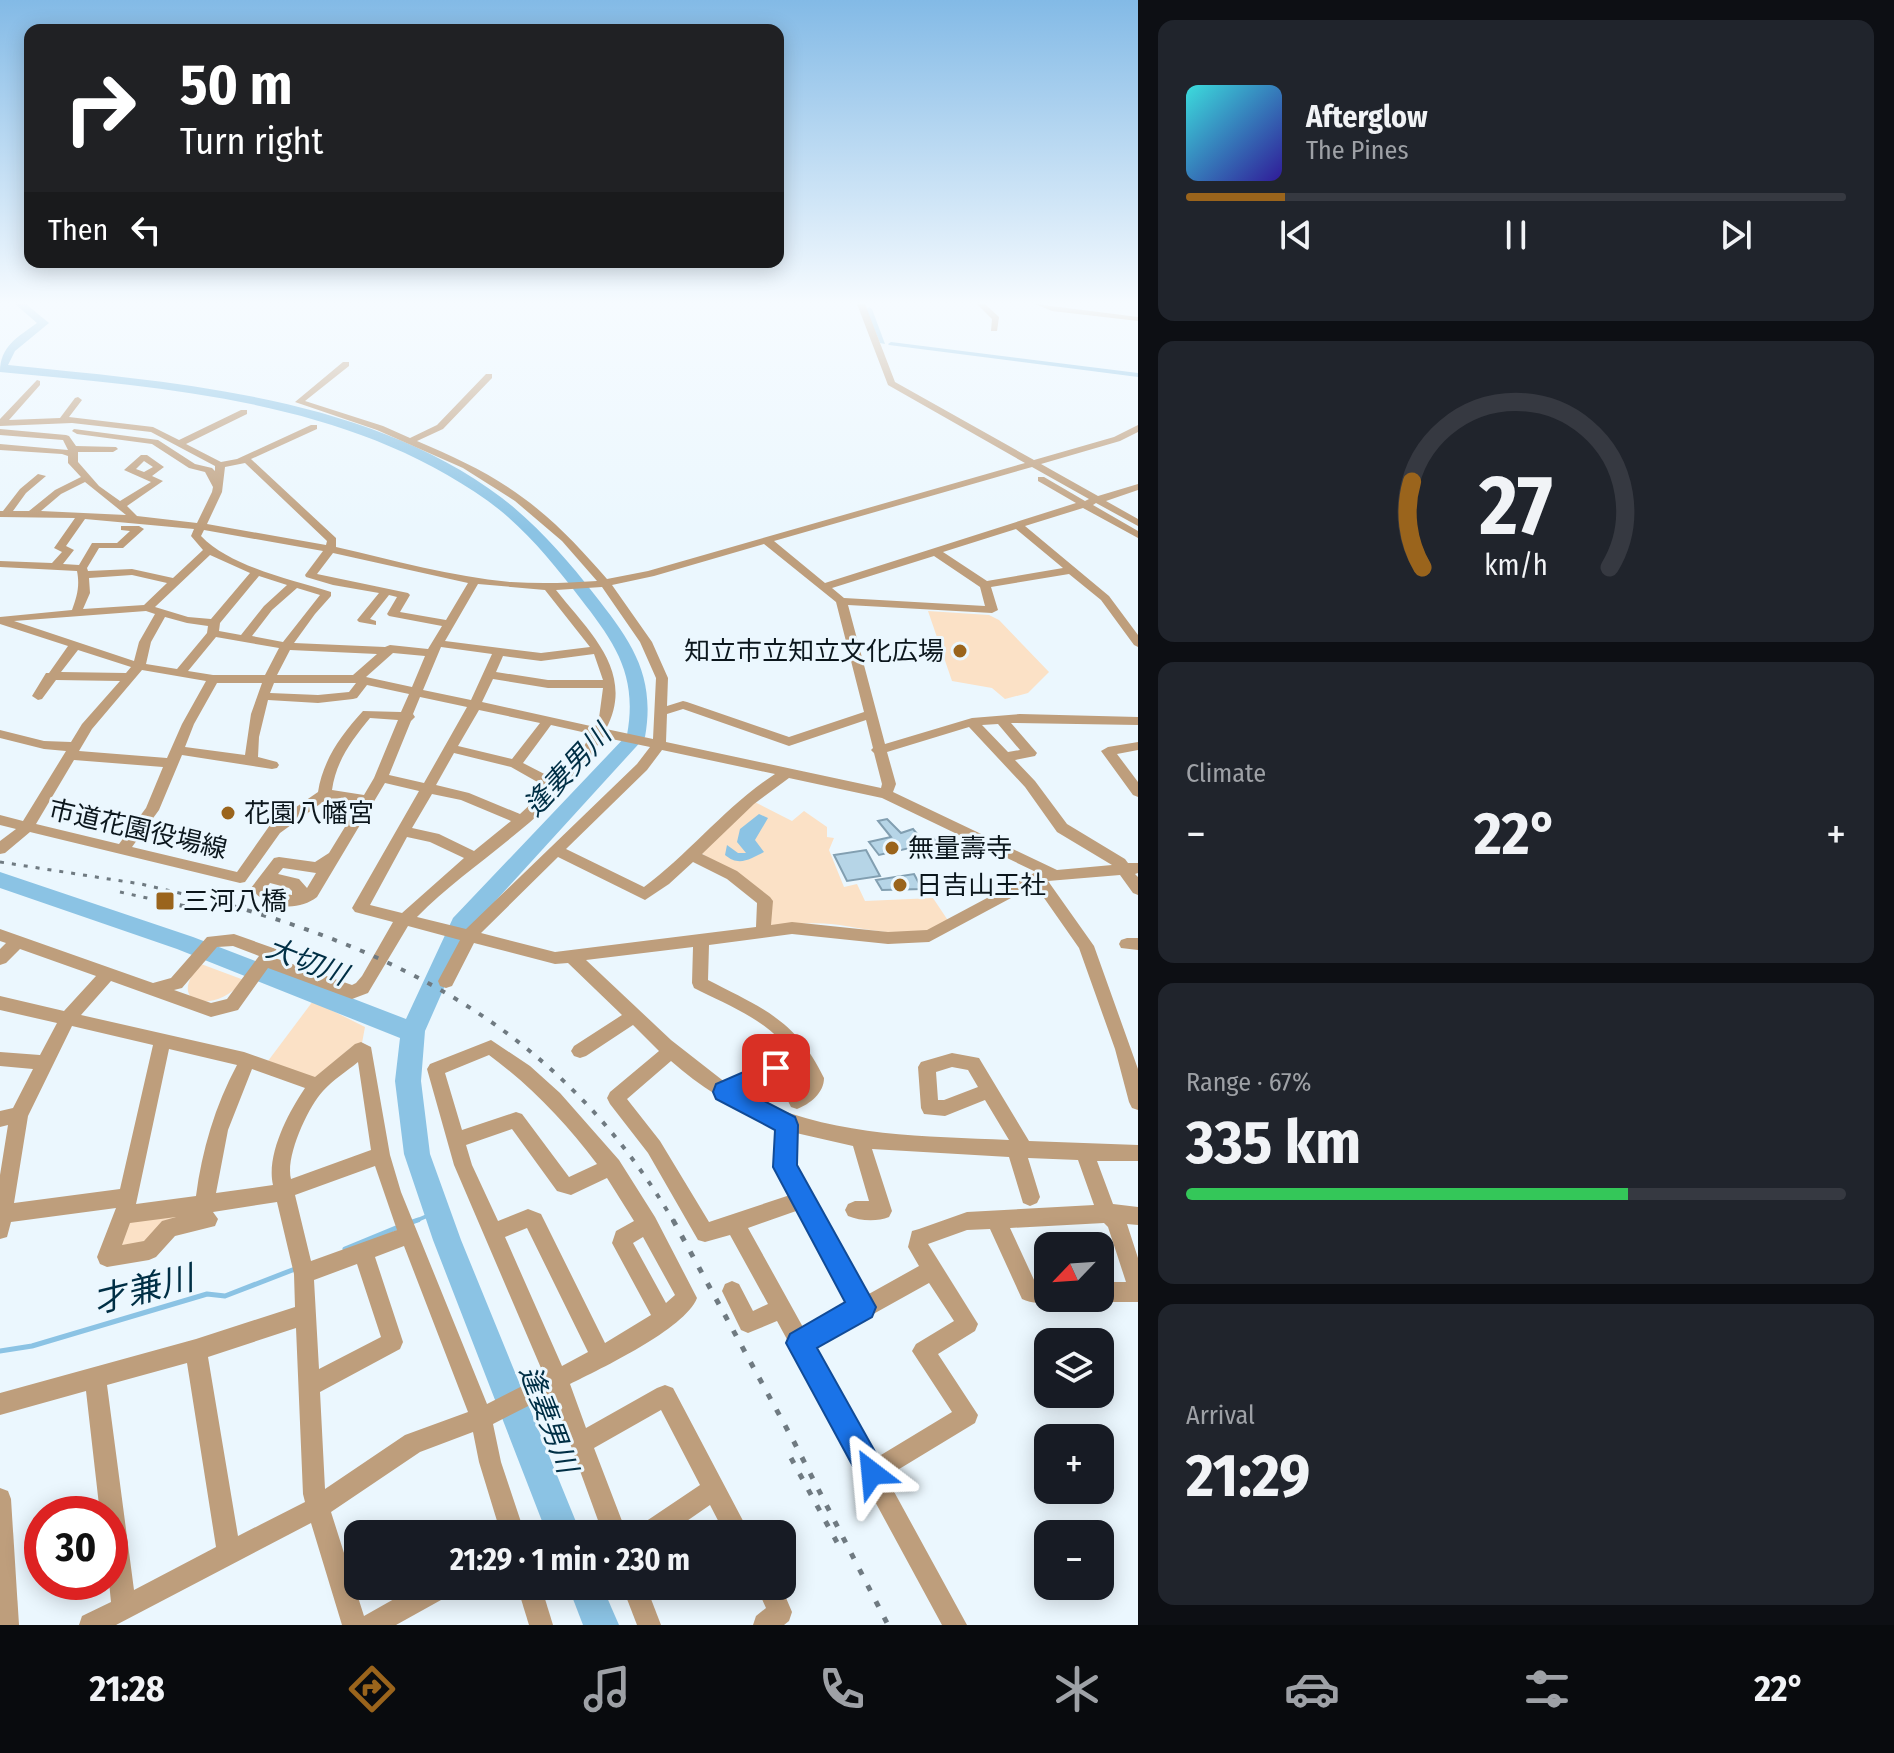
<!DOCTYPE html>
<html lang="en">
<head>
<meta charset="utf-8">
<style>
  body { margin:0; font-family:"Fira Sans Condensed","Noto Sans JP",sans-serif; background:#20242c; color:#f1f3f6; height:100vh; display:flex; flex-direction:column; font-size:30px; white-space:nowrap }
  * { box-sizing:border-box; margin:0 }
  p { font-size:26px; color:#9ea1a6 }
  .icon { flex:none; width:44px; height:44px; fill:none; stroke:currentColor; stroke-width:2; stroke-linecap:round; stroke-linejoin:round }
  .map { position:relative; flex:1; overflow:hidden }
  .details { display:flex; flex-direction:column; gap:20px; padding:20px; background:#0d0f14; width:756px }
  .details>* { flex:none }
  .hud { position:absolute; left:24px; top:24px; width:760px; height:244px; border-radius:16px; box-shadow:0 4px 20px #0003; background:#202124; color:#fff; overflow:hidden }
  .needle { width:52px; rotate:245deg }
  .controls { position:absolute; left:1034px; top:1232px; display:grid; gap:16px }
  .controls a { display:grid; place-items:center; width:80px; height:80px; border-radius:16px; background:#171b24; box-shadow:0 4px 20px #0003; font-size:40px }
  .speed { position:absolute; left:24px; top:1496px; display:flex; gap:16px; font-size:40px; font-weight:700; text-align:center }
  .speed>* { display:grid; place-content:center; width:104px; height:104px; border-radius:50%; background:#171b24; box-shadow:0 4px 20px #0003; line-height:1 }
  .speed .limit { border:12px solid #d22; background:#fff; color:#111 }
  .pin { position:absolute; display:grid; place-items:center; width:68px; height:68px; color:#fff; margin:-34px; border-radius:16px; box-shadow:0 4px 12px #0006 }
  .me { position:absolute; width:88px; margin:-44px; rotate:331deg; stroke-linejoin:round; filter:drop-shadow(0 0 6px #0008) }
  .turn { display:flex; align-items:center; gap:28px; height:168px; padding:0 24px; font-size:36px }
  .turn .icon { width:104px; height:104px; stroke-width:2.5 }
  .turn b { display:block; font-size:56px; line-height:68px }
  .then { display:flex; align-items:center; height:76px; padding:0 24px; background:#0003; gap:16px; font-size:30px }
  .big { font-size:60px; font-weight:700; line-height:1.1 }
  .details .card { flex:1; display:flex; flex-direction:column; justify-content:center; gap:12px; min-width:0; padding:0 28px; border-radius:16px; background:#20242c }
  .details .dial { align-items:center; gap:0 }
  .dial svg { height:208px; overflow:visible; fill:none; stroke:#363941; stroke-width:7; stroke-linecap:round; text-anchor:middle }
  .dial text { fill:#f1f3f6; stroke:none }
  .song { display:flex; align-items:center; gap:24px }
  .cover { width:96px; height:96px; border-radius:12px; background:linear-gradient(135deg,hsl(180 70% 55%),hsl(250 70% 35%)) }
  .played { height:8px; border-radius:4px; background:linear-gradient(90deg,#9a641c 15%,#363941 15%) }
  .keys { display:flex; justify-content:space-around; direction:ltr }
  .heat { display:flex; justify-content:space-between; align-items:center; font-size:44px; direction:ltr }
  .charge { height:12px; border-radius:6px; background:linear-gradient(90deg,#34c759 67%,#363941 0) }
  .trip { position:absolute; left:344px; top:1520px; width:452px; height:80px; border-radius:16px; background:#171b24; box-shadow:0 4px 20px #0003; font-weight:700; line-height:80px; text-align:center }
  .tab-bar { display:flex; height:128px; justify-content:space-around; align-items:center; background:#090b0e; color:#9ea1a6 }
  .tab-bar .icon { width:56px; height:56px }
  .tab-bar .current { color:#9a641c }
  .tab-bar b { font-size:36px; color:#f1f3f6 }
  main { display:flex; flex:1; min-height:0 }
  .map>svg:first-child { display:block }
  .green { fill:#fbe1c6 }
  .water { fill:#8bc3e4 }
  .lines { fill:none; stroke-linecap:round; stroke-linejoin:round }
  .stream-far1 { stroke:#8bc3e4; stroke-width:4 }
  .stream { stroke:#8bc3e4; stroke-width:5 }
  .canal { fill:#8bc3e4; fill-rule:evenodd }
  .river { fill:#8bc3e4; fill-rule:evenodd }
  .building { fill:#b6d5e7; stroke:#829fb1; stroke-width:2 }
  .minor { fill:#be9e7c; fill-rule:evenodd }
  .rail-far2 { stroke:#6f7a81; stroke-width:3; stroke-dasharray:4 8; stroke-linecap:butt }
  .rail-far1 { stroke:#6f7a81; stroke-width:4; stroke-dasharray:5 10; stroke-linecap:butt }
  .rail { stroke:#6f7a81; stroke-width:5; stroke-dasharray:6 12; stroke-linecap:butt }
  .route { fill:#1a73e8; stroke:#114b97; stroke-width:2 }
  .poi-dot { fill:#9a641c; stroke:#ebf7fe; stroke-width:3 }
  .labels { text-anchor:middle; stroke-width:6; stroke-linejoin:round; paint-order:stroke }
  .poi-label { font-size:26px; fill:#0c171d; stroke:#ebf7fe; text-anchor:start }
  .street-label { font-size:26px; fill:#0c171d; stroke:#ebf7fe }
  .water-label { font-size:28px; font-style:italic; fill:#002f45; stroke:#ebf7fe }
  .near-water-label { font-size:34px; font-style:italic; fill:#002f45; stroke:#ebf7fe }
</style>
</head>
<body>
<main>
<div class="map">
<svg width="1138" height="1625" viewBox="0 0 1138 1625">
  <rect width="100%" height="100%" fill="#ebf7fe"/>
  <g class="green">
    <path d="M928,611L989,615L999,620L1049,672L1028,693L1005,699L992,688L952,681Z"/>
    <path d="M751,800L792,821L804,811L827,827V837L834,838L829,850L844,887L857,884L865,901L933,898L949,922C914,943 869,928 831,924C810,922 788,925 767,926L770,902L700,852Z"/>
    <path d="M201,964L244,980C213,1017 164,1003 201,964Z"/>
    <path d="M313,1001L365,1027L362,1043L350,1048L316,1080L268,1061Z"/>
    <path d="M208,1208L149,1247L112,1253L126,1217Z"/>
  </g>
  <path class="water" d="M759,814L768,818L755,840L764,852C750,859 739,867 725,855L727,845L738,853H746L737,842L740,829Z"/>
  <g class="lines">
    <path class="stream-far1" d="M413,1222L427,1216L439,1217"/>
    <g class="stream">
      <path d="M412,1222L418,1220"/>
      <path d="M345,1249L396,1228"/>
      <path d="M0,1351L32,1346L207,1294L225,1296L295,1269"/>
    </g>
    <g class="canal">
      <path d="M869,307L872,309L885,344L880,343L866,309Z"/>
      <path d="M891,342L1138,373V377L889,345L888,344Z"/>
    </g>
    <g class="river">
      <path d="M15,304H26L49,323L15,351L8,365C171,382 367,395 502,498C537,525 567,559 594,594C631,641 656,675 645,737L470,929L425,1031L421,1081L430,1154L461,1240L581,1534H547L433,1240L404,1154L395,1081L400,1038L177,949L0,888V872L193,937L406,1019L453,918L627,735C638,675 615,643 580,598C553,563 524,527 488,501C347,400 167,388 0,372C0,346 18,337 37,323Z"/>
      <path d="M568,1586H602L619,1625H583Z"/>
    </g>
  </g>
  <g class="building">
    <path d="M887,819L901,833L913,829L923,841L933,838L947,855L934,858L923,845L879,855L869,842L891,837L878,821Z"/>
    <path d="M866,850L880,876L847,881L834,855Z"/>
    <path d="M914,874L922,889L882,890L876,880Z"/>
  </g>
  <g class="lines">
    <g class="minor">
      <path d="M857,304H865L895,382L1034,460L1114,437L1138,425V432L1120,441L1041,464L1098,496L1138,484V490L1106,501L1138,519V526L1096,503L1093,505L1138,531V538L1083,508L1025,526L1109,596L1138,635V647L1134,645L1101,600L1069,574L991,587L998,610L992,613L848,605L885,744L972,718L1020,714L1138,717V725L1011,723L1037,753L1035,756L1015,760L1035,781L1067,824L1125,859L1128,863H1138V873L1135,874L1138,877V895L1133,893L1120,875L1048,881L1094,946L1138,1069V1110L1132,1108L1129,1102L1115,1049L1079,948L1035,885L929,942L888,944L792,934L709,945L708,980C762,1008 796,1020 824,1078C824,1093 810,1104 797,1109L791,1107L788,1101L791,1095L806,1083L799,1067L741,1092C824,1137 917,1136 1009,1140L985,1100L945,1116L924,1114L921,1108L918,1067L921,1062L952,1053L979,1058L1029,1141L1138,1145V1161H1097L1113,1204L1138,1207V1225L1127,1224L1138,1258V1302H1100L1093,1299L1100,1298V1282H1126L1108,1227L1104,1223L1010,1228L1035,1282H1048V1298H1056C1046,1304 1032,1304 1022,1299L990,1229L967,1230L928,1244L978,1324L975,1331L938,1354L978,1415L975,1423L886,1477L967,1625H942L777,1321L748,1333L741,1330L722,1291L725,1284L732,1281L739,1284L753,1311L768,1304L730,1235L705,1242L698,1240L648,1153L610,1104L607,1098L610,1092L659,1051L633,1025L586,1056L580,1058L574,1056L571,1051L574,1046L622,1015L568,963L555,964L474,943L452,986L446,988L440,986L438,981L460,940L408,926L368,993L352,999L268,968L238,1010L211,1017L111,981L81,1015L244,1052L315,1077L355,1044L361,1042L371,1047L390,1155L401,1192L487,1404L544,1375L454,1165L427,1069L430,1064L491,1040L530,1066L560,1093L619,1160L655,1217L697,1298C685,1329 600,1369 570,1384L586,1428L657,1388L665,1385L673,1388L750,1534H725L710,1505L668,1534H635L639,1526L700,1485L661,1410L594,1448L627,1534H603L552,1394L493,1424L501,1462L525,1534H501L479,1462L473,1432L420,1452L331,1512L364,1616L417,1586H453L450,1595L396,1625H342L311,1523L116,1625H79L82,1616L111,1602L109,1582L110,1514H100L86,1391L0,1415V1393L196,1339L295,1307L294,1274L277,1202L213,1212L218,1219L215,1226L175,1236L156,1257L149,1260L107,1267L100,1264L97,1257L116,1208L11,1222L7,1237L0,1239V1175L8,1125L0,1127V1111L13,1108L33,1069L0,1066V1052L40,1055L57,1023L0,1010V996L64,1011L96,976L20,949L6,963L0,965V949L6,943L0,941V929L153,983L171,978L207,937L234,934L276,949L278,953L275,958L352,985L356,983L362,976L393,922L355,912L352,908L419,791L385,783L317,897C298,912 266,909 251,888L274,858L279,857L315,862L329,853L359,804L327,799L280,833L245,882L240,883L30,832L5,853L0,854V841L16,829L0,825V815L23,821L66,751L44,749L0,738V730L44,741L71,742L82,724L120,681L56,680L42,699L38,700L32,696L46,673H49L68,646L0,624V617L72,610C77,596 80,586 77,571L0,567V561L52,563L62,552L54,548L75,518L0,517V511H3L20,489L38,474L46,476L26,493L13,511H29L55,490L81,477L68,463V456L62,454L0,450V444L68,450L63,440L0,435V429L66,435L69,436L76,446L116,447L118,449L113,452H78V462L99,486L120,501L151,482L124,470L141,455H147L164,467L152,476L163,481L127,506L137,516L197,523L212,492L213,487L205,472L189,468L152,444L77,434L72,431L74,429L158,440L195,464L212,468L215,471V466L151,432L72,423L0,426V419L37,380L40,381V385L9,420L60,418L75,398L78,397L82,400L69,417L153,427L179,440L241,410H247V414L186,444L221,462L237,459L311,425H317V429L251,459L336,538V547C394,560 452,577 511,582C540,584 568,583 597,581L562,541L515,501L463,468L377,430L295,402L343,362H349V366L305,401L383,426L410,438L437,425L486,374H492V378L443,429L417,441C454,457 490,473 522,497C554,520 581,549 607,579L648,571L1025,463L888,385ZM144,461L153,467L144,472L136,469ZM245,463L327,541L326,545L207,524L222,492L225,467ZM1032,467L1089,499L1085,501L1044,477H1038V481L1076,503L825,583L774,541ZM85,482L126,515L41,511L61,494ZM85,519L194,529L191,536L203,550L173,578L132,569L88,571L87,568L99,548H123L144,529L139,526H121V530L130,531L117,543H92L79,565L63,564L74,550L66,546ZM1016,529L1063,568L987,581L943,552ZM204,530L323,551L305,575L306,577L333,585L379,593L357,620L359,622L376,625V621L370,619L389,595L397,597L387,614L389,616L442,626L428,649L390,645L385,647L294,643L315,614L331,596V592C290,579 231,567 201,536ZM764,544L836,602L864,712L789,737L687,702L683,701L667,706L668,678L652,642L612,585L654,576ZM333,553L468,583L446,620L400,612L410,595L408,593L317,574ZM210,555L250,573L211,619L188,617L155,607ZM934,556L980,587L985,606L844,598L832,588ZM132,575L167,583L144,605L83,609L90,593L89,578ZM259,576L287,585L264,606L241,635L219,631L220,623ZM478,584L545,590L590,647L541,653L445,641ZM602,587L640,642L656,678L653,739L606,729C636,672 589,632 556,590ZM297,588L320,595L283,642L252,636L272,610ZM146,611L155,614L139,642L134,661L14,621ZM165,617L187,623L208,626L207,633L177,669L146,664L151,642ZM216,637L279,648L265,675H213L188,671ZM441,647L492,654L471,700L423,690ZM78,650L131,667L126,673L61,672ZM290,650L377,654L353,675H277ZM393,653L425,656L412,687L366,677ZM594,654L603,680H548L496,672L503,656L541,661ZM142,670L206,681L182,724L167,758L79,751L92,729ZM493,679L548,688H603L599,718L595,727L482,702ZM217,683H262L251,714L245,755L185,747L194,724ZM274,683H356L349,692L318,695L270,693ZM367,685L409,694L401,712L363,711C341,735 323,760 318,792L270,825L237,872L132,847L159,810L182,755L272,769L277,768L279,765L277,762L258,757L259,737L268,700L318,703L353,699L357,698ZM420,697L467,707L424,783L389,775L411,721L415,717L413,714ZM683,709L789,746L866,720L873,748L871,750L874,753L882,784L881,788L666,742L667,714ZM479,710L540,723L512,759L458,746ZM370,718L398,720L374,778L364,795L332,790C336,761 352,740 370,718ZM998,724L1020,750L1008,752L982,725ZM551,725L591,734L583,748L556,780L523,763ZM969,727L1025,787L1057,832L1112,865L1057,870L893,792L896,784L887,752ZM602,737L650,747L637,764L466,929L417,917C475,858 564,812 602,737ZM662,750L775,774C726,806 690,853 644,887L566,849L647,770ZM454,753L511,767L548,788L520,814L469,793L436,785ZM74,760L163,767L146,808L119,844L36,824ZM789,778L882,798L1036,872L927,930L888,932L792,922L771,925L773,901L770,897L737,871L702,854L754,804ZM432,794L461,800L511,821L474,851L439,834L412,828ZM407,837L430,842L464,858L402,913L370,905ZM558,857L645,900L669,884L693,862L727,879L757,903L756,927L555,952L481,933ZM283,868L316,873L307,888L299,879L278,874ZM270,883L289,888L292,891V895L279,893L267,887ZM233,946L259,956L227,999L211,1003L174,990L182,988L217,947ZM693,947L692,983L694,988C727,1005 771,1021 791,1054L726,1083L671,1040L586,960ZM72,1026L153,1045L120,1189L14,1203L28,1116ZM169,1049L237,1065C215,1106 202,1150 196,1196L136,1204ZM489,1055C532,1087 565,1122 597,1164L569,1177L522,1114L516,1112L462,1130L445,1073ZM671,1061C704,1090 738,1110 778,1127L776,1167L790,1195L709,1222L660,1141L627,1099ZM358,1062L371,1150L291,1179C285,1157 308,1107 323,1091C333,1080 347,1071 358,1062ZM952,1067L968,1070L978,1087L944,1100H938L936,1072ZM252,1069L305,1088C288,1113 266,1155 273,1185L216,1193L228,1130ZM512,1129L557,1191L571,1195L607,1178L634,1221L616,1231L612,1243L651,1315L605,1343L541,1214L528,1209L498,1221L472,1165L466,1145ZM796,1133L853,1146L869,1201H855L848,1204L845,1210L848,1216C860,1221 877,1222 889,1217L892,1211L872,1149L1009,1157L1023,1203L1030,1206L1037,1203L1040,1197L1028,1158L1078,1160L1094,1205L967,1212L919,1229L912,1231L908,1247L919,1266L867,1295L794,1166ZM375,1166L397,1230L311,1261L295,1195ZM799,1210L849,1304L804,1329L748,1228ZM176,1217L162,1221L144,1241L122,1245L130,1223ZM527,1228L588,1352L562,1366L505,1237ZM643,1237L675,1295L666,1303L633,1243ZM404,1246L468,1412L405,1435L325,1489L320,1392L400,1349L403,1342L375,1257ZM357,1264L381,1337L319,1369L314,1280ZM929,1283L954,1321L916,1344L912,1351L952,1412L876,1458L814,1347ZM296,1328L303,1494L305,1502L238,1536L208,1357ZM187,1363L216,1547L134,1590L107,1385Z"/>
      <path d="M977,304H985L999,317L997,331H991L992,319Z"/>
      <path d="M1035,304L1138,317V321L1052,311Z"/>
      <path d="M1138,742V750L1117,754L1138,782V797L1133,795L1101,751L1108,747Z"/>
      <path d="M1127,938H1138V950L1121,948L1119,944L1121,940Z"/>
      <path d="M0,1488L8,1491L11,1499L19,1625H0Z"/>
      <path d="M517,1586H541L553,1625H529Z"/>
      <path d="M622,1586H646L661,1625H637Z"/>
      <path d="M756,1586H781L792,1612L789,1621L784,1625H753L756,1616L766,1608Z"/>
    </g>
    <g class="rail-far2">
      <path d="M0,862L141,884L226,904"/>
      <path d="M120,892L174,904"/>
    </g>
    <g class="rail-far1">
      <path d="M165,902L206,911"/>
      <path d="M218,902C414,955 569,1042 674,1222"/>
    </g>
    <g class="rail">
      <path d="M673,1220L793,1440L888,1625"/>
      <path d="M791,1458L839,1546"/>
    </g>
  </g>
  <linearGradient id="sky" x2="0" y2="1"><stop stop-color="#83bae6"/><stop offset="0.57" stop-color="#f6fbff"/><stop offset="1" stop-color="#f6fbff" stop-opacity="0"/></linearGradient>
  <rect width="1138" height="531" fill="url(#sky)"/>
  <path class="route" d="M776,1058L784,1061L787,1068L784,1075L747,1092L795,1117L798,1125L797,1165L876,1307L872,1317L817,1348L887,1473L882,1483L872,1488L862,1483L786,1343L790,1334L845,1302L773,1167L775,1130L716,1099L713,1092L716,1084Z"/>
  <g class="poi-dot">
    <circle cx="960" cy="651" r="8"/>
    <circle cx="228" cy="813" r="8"/>
    <circle cx="892" cy="848" r="8"/>
    <circle cx="900" cy="885" r="8"/>
    <rect x="155" y="891" width="20" height="20" rx="4"/>
  </g>
  <g class="labels">
    <g class="poi-label">
      <text x="944" y="660" text-anchor="end">知立市立知立文化広場</text>
      <text x="244" y="822">花園八幡宮</text>
      <text x="908" y="857">無量壽寺</text>
      <text x="916" y="894">日吉山王社</text>
      <text x="183" y="910">三河八橋</text>
    </g>
    <g class="street-label">
      <text transform="translate(138 829) rotate(13)" y="9">市道花園役場線</text>
    </g>
    <g class="water-label">
      <text transform="translate(567 770) rotate(-47)" y="10">逢妻男川</text>
      <text transform="translate(307 961) rotate(21)" y="10">大切川</text>
      <text transform="translate(549 1419) rotate(69)" y="10">逢妻男川</text>
    </g>
    <g class="near-water-label">
      <text transform="translate(143 1289) rotate(-14)" y="12">才兼川</text>
    </g>
  </g>
</svg>
<div class="controls">
<a><svg class="needle" viewBox="-14 -14 28 28"><path d="M0-13l5 13h-10z" fill="#e53935"/><path d="M0 13l5-13h-10z" fill="#9ea1a6"/></svg></a>
<a><svg class="icon" aria-label="layers" viewBox="0 0 24 24"><path d="M12 4l9 5-9 5-9-5zM3 14l9 5 9-5"/></svg></a>
<a>+</a>
<a>−</a>
</div>
<div class="speed"><div class="limit">30</div></div>
<div class="pin" style="left:776px;top:1068px;background:#d93025"><svg class="icon" aria-label="arrive" viewBox="0 0 24 24"><path d="M6 21V4h12l-3 4 3 4H6"/></svg></div>
<svg class="me" style="left:872px;top:1473px" viewBox="-20 -20 40 40"><path d="M0-17L14 15 0 8-14 15z" fill="#1a73e8" stroke="#fff" stroke-width="4"/></svg>
<div class="trip">21:29 · 1 min · 230 m</div>
<div class="hud">
<div class="turn"><svg class="icon" aria-label="right" viewBox="0 0 24 24"><path d="M7 20v-9h11M14 6l5 5-5 5"/></svg><div><b>50 m</b>Turn right</div></div>
<div class="then">Then<svg class="icon" aria-label="left" viewBox="0 0 24 24"><path d="M17 20v-9H6M10 6l-5 5 5 5"/></svg></div>
</div>
</div>
<section class="details">
<div class="card">
<div class="song"><i class="cover"></i><div><b>Afterglow</b><p>The Pines</p></div></div>
<div class="played"></div>
<div class="keys"><svg class="icon" aria-label="previous" viewBox="0 0 24 24"><path d="M18 5L8 12l10 7zM5 5v14"/></svg><svg class="icon" aria-label="pause" viewBox="0 0 24 24"><path d="M8 5v14M16 5v14"/></svg><svg class="icon" aria-label="next" viewBox="0 0 24 24"><path d="M6 5l10 7-10 7zM19 5v14"/></svg></div>
</div>
<div class="card dial"><svg viewBox="0 0 100 80">
<path d="M14 69A42 42 0 1 1 86 69"/>
<path d="M14 69A42 42 0 0 1 10 36" stroke="#9a641c"/>
<text x="50" y="56" font-size="32" font-weight="700">27</text>
<text x="50" y="72" font-size="11">km/h</text>
</svg></div>
<div class="card"><p>Climate</p>
<div class="heat"><a>−</a><b class="big">22°</b><a>+</a></div>
</div>
<div class="card"><p>Range · 67%</p><b class="big">335 km</b><div class="charge"></div></div>
<div class="card"><p>Arrival</p><b class="big">21:29</b></div>
</section>
</main>
<nav class="tab-bar">
<b>21:28</b>
<svg class="icon current" aria-label="directions" viewBox="0 0 24 24"><path d="M12 3l9 9-9 9-9-9zM9 14v-3h6M13 9l2 2-2 2"/></svg>
<svg class="icon" aria-label="music" viewBox="0 0 24 24"><path d="M9 18V5l10-2v13"/><circle cx="6" cy="18" r="3"/><circle cx="16" cy="16" r="3"/></svg>
<svg class="icon" aria-label="phone" viewBox="0 0 24 24"><path d="M5 4h4l2 5-3 2q2 4 5 5l2-3 5 2v4C11 20 4 13 5 4z"/></svg>
<svg class="icon" aria-label="climate" viewBox="0 0 24 24"><path d="M12 3v18M4 7l16 10M4 17L20 7"/></svg>
<svg class="icon" aria-label="car" viewBox="0 0 24 24"><path d="M5 17H2v-5l4-1 3-4h7l3 4 3 1v5h-3M9 17h6M6 11h13"/><circle cx="7" cy="17" r="2"/><circle cx="17" cy="17" r="2"/></svg>
<svg class="icon" aria-label="filters" viewBox="0 0 24 24"><path d="M4 7h16M4 17h16"/><circle cx="9" cy="7" r="2"/><circle cx="15" cy="17" r="2"/></svg>
<b>22°</b>
</nav>
</body>
</html>
